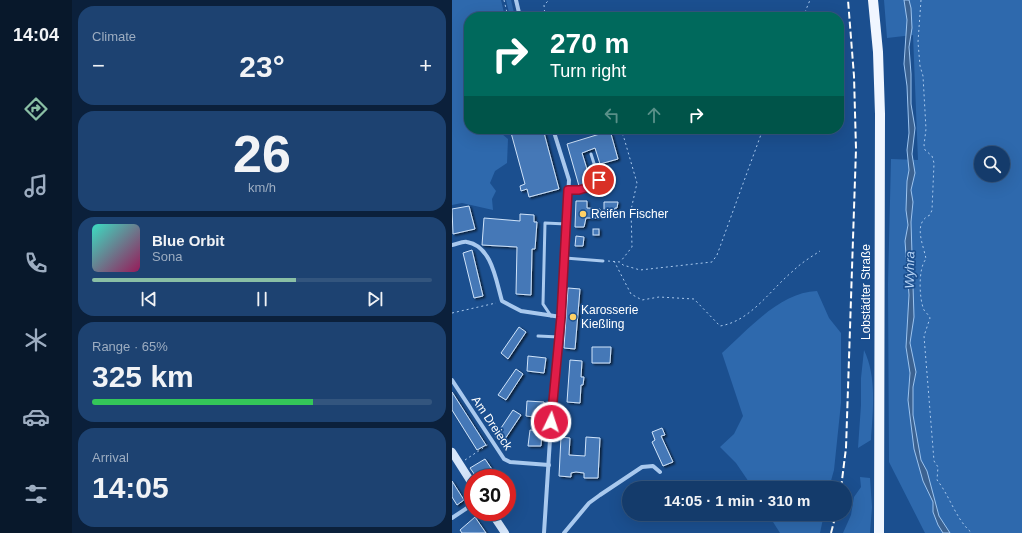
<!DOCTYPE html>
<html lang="en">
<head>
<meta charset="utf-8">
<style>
  body { margin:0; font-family:Helvetica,sans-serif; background:#1d4271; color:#f1f3f6; height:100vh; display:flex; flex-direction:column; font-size:15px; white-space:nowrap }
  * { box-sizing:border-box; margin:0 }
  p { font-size:13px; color:#9dadc1 }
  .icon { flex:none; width:22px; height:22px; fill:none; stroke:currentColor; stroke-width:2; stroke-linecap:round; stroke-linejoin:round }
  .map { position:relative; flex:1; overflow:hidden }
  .side { display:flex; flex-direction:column; gap:6px; padding:6px; background:#0b203b; width:380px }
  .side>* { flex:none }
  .hud { position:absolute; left:12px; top:12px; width:380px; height:122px; border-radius:16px; box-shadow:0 4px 16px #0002,0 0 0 1px #33557e; background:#00695c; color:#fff; overflow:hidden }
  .tools { position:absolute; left:522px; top:146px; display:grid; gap:8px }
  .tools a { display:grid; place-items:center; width:36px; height:36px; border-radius:50%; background:#143b6b; box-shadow:0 4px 16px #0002,0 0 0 1px #33557e; font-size:20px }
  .speed { position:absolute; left:12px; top:469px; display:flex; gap:8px; font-size:20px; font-weight:700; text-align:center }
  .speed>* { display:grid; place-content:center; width:52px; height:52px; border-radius:50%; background:#143b6b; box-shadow:0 4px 16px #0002,0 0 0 1px #33557e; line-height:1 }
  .speed .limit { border:6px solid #d22; background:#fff; color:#111 }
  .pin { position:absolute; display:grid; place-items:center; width:34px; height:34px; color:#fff; margin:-17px; border:2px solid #fff; border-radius:50%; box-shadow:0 1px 4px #0007 }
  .me { position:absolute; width:44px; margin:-22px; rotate:4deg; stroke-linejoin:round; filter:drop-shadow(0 0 3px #0008) }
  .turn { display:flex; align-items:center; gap:14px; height:84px; padding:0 20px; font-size:18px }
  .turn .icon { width:52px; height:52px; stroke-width:2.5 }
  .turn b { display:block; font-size:28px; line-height:34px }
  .lanes { display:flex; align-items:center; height:38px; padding:0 20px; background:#0003; justify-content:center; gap:20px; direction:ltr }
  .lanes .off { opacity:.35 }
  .big { font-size:30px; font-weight:700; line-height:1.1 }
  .side .tile { flex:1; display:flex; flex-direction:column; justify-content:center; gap:6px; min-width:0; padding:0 14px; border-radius:16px; background:#1d4271 }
  .side .dial { align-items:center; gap:0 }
  .dial b { font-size:52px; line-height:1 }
  .song { display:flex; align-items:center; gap:12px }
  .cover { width:48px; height:48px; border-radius:6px; background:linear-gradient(135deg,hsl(170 70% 55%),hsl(330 70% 35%)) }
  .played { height:4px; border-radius:2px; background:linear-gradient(90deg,#8abfa5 60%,#33557e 60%) }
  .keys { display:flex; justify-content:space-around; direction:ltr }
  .heat { display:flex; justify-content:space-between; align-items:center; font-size:22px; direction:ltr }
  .charge { height:6px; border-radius:3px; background:linear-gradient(90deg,#34c759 65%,#33557e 0) }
  .trip { position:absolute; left:170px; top:481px; width:230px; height:40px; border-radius:20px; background:#143b6b; box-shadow:0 4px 16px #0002,0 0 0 1px #33557e; font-weight:700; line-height:40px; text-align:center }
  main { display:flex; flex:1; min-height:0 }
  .menu { display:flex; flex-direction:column; width:72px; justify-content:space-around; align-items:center; background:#08182b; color:#9dadc1 }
  .menu .icon { width:28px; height:28px }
  .menu .selected { color:#8abfa5 }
  .menu b { font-size:18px; color:#f1f3f6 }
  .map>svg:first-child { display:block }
  .green { fill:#2e69ad; fill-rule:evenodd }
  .water { fill:#3c6290; stroke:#9cc4f0 }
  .building { fill:#4478b7; stroke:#cfe3fa; filter:url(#shadow) }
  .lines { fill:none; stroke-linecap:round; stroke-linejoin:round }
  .path { stroke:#a9c9ee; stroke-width:1; stroke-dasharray:2 3; stroke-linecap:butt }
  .lane { stroke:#a9c9ee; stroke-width:3 }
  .street { stroke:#a9c9ee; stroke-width:4 }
  .secondary { stroke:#d6e6fa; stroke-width:8 }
  .primary { stroke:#f0f6ff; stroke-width:10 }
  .rail { stroke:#fff; stroke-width:2; stroke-dasharray:7 3; stroke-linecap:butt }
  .route-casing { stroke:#92132f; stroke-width:10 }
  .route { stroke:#e11d48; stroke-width:7 }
  .poi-dot { fill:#ffd166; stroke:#1b4f8f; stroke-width:1.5 }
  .labels { text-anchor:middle; stroke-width:3.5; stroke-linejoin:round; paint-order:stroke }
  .poi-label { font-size:12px; fill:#fff; stroke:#1b4f8f; text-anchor:start }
  .street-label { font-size:12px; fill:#fff; stroke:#1b4f8f }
  .water-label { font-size:13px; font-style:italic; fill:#b5d3f5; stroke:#1b4f8f }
</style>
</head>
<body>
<main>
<nav class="menu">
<b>14:04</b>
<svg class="icon selected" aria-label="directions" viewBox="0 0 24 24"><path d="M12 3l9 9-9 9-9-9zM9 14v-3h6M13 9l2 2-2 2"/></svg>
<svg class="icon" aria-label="music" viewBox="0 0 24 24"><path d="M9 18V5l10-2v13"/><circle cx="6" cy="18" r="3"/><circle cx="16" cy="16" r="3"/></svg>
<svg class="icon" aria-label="phone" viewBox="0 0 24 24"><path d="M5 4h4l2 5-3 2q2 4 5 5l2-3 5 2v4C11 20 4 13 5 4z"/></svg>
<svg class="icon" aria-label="climate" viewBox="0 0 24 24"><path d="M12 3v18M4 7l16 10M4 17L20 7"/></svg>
<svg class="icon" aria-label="car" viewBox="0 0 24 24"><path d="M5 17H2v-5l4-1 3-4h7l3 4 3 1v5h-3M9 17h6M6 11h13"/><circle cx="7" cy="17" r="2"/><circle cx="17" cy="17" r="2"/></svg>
<svg class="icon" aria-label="filters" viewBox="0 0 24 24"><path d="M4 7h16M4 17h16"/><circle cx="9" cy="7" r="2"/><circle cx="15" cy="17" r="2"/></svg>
</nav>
<section class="side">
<div class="tile"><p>Climate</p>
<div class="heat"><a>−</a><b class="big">23°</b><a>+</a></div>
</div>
<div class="tile dial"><b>26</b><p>km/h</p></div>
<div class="tile">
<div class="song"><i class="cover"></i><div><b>Blue Orbit</b><p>Sona</p></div></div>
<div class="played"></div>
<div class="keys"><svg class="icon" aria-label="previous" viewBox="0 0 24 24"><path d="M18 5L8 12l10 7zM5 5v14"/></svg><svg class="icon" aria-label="pause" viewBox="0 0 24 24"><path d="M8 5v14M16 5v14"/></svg><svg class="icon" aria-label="next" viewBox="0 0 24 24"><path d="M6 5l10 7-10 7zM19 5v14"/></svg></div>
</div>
<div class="tile"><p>Range · 65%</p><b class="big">325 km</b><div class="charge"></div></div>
<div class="tile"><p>Arrival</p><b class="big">14:05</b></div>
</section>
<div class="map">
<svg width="570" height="533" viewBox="0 0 570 533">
  <defs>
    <filter id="shadow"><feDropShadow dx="2" dy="1.5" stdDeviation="1" flood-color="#0009"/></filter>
  </defs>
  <rect width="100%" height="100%" fill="#1b4f8f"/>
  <g class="green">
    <path d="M0,0H49L53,17H17V129H49L50,134L56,139L55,163L43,171L38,183L44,191L40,199L41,210L10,203L0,205Z"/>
    <path d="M54,0H59L63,17H58Z"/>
    <path d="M432,0H570V533H473L437,462L436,284L439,159L466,160L461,35L435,38ZM529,153H551V175H529Z"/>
    <path d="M365,291L377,318L389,333V403L382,470L377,488H301L284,463L268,447L282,434L291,416L270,353C297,329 328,292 365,291Z"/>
    <path d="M412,350C425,377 421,411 419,440L406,448L409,405V378Z"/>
    <path d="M408,477L418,478L420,507L418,533H391L399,515L402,497L409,487Z"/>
    <path d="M316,514H372L368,533H328Z"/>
  </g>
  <path class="water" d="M452,0H457L459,8L460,28L457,47L459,74V104L463,128L460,154L463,173L459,190L461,202L459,222L462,317L458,343L464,372L461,387V415L469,460L475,471L487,516L498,533H491L486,525L481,512V502L471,481L462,449L456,400L458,373L454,347L457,295L453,241L456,225L454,210L455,181L457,170L455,150L457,133L455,86L452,64L455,20Z"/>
  <g class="building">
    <path d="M58,129H91L107,189L77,197L75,189L69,191L68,186L73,184Z"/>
    <path d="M151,133L159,134L166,159L148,164L143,148L130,153L139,182L127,186L115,144Z"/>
    <path d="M124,201H135V208L148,209L147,218H134L132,227H123Z"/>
    <path d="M152,202H166L165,208H163L162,212H152Z"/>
    <path d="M17,206L23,229L1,234L0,209Z"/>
    <path d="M68,214L82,215V222H85L83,249H80L79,295L64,294L65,247L30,245L32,218L68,221Z"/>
    <rect x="141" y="229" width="6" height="6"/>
    <path d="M124,236L132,237L131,246H123Z"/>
    <path d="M20,250L31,296L22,298L11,253Z"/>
    <path d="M116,288L128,289L123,349L112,348Z"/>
    <path d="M67,327L74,332L56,359L49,353Z"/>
    <path d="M140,347H159L158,363H140Z"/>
    <path d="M76,356L94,358L92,373L75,371Z"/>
    <path d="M118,360L130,361L129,377H132L131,385H129L128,403L115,402Z"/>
    <path d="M64,369L71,374L54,400L46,395Z"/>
    <path d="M0,392L34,445L25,450L0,410Z"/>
    <path d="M75,401L92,402L91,418L74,416Z"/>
    <path d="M61,410L69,415L51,442L43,437Z"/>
    <path d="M210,428L213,435L209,436L221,462L211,466L200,442L203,440L200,432Z"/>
    <path d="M78,430L90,431L89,446H76Z"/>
    <path d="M109,437L118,438L117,455L133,456L134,437L148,438L146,478H132V473L124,472L119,473V477L107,476Z"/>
    <path d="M33,459L46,478H25L18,468Z"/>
    <path d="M0,481L12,500L5,505L0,497Z"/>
    <path d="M23,517L34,533H10L8,530Z"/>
  </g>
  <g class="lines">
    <g class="path">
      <path d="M52,0L56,17"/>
      <path d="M469,0L466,42L468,66L471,76L474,129L472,145L473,150L480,156L482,163L480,210L478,215C460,223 472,246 474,259C466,268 467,299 472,310C474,313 477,315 478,318L472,336L482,461L486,467L485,480C498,496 504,520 520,533"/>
      <path d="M93,17L92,5L97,0"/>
      <path d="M351,17L358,0"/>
      <path d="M168,129L172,138L185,183L179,210L180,247L169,261"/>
      <path d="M156,261L168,262L171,265L188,270L260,262L265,255L311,129"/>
      <path d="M162,261L179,294L190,300L207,297L242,299L268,326C299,321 318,290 341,271C349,263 359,257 368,251"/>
      <path d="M0,313L44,303"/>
      <path d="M13,460L37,444"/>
    </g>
    <g class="lane">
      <path d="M116,190H127L144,185L147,179L139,154"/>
      <path d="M113,258L151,261"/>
      <path d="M99,316L91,304L93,223L114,224"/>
      <path d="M86,336L107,337"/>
    </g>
    <g class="street">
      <path d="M64,0L68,17"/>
      <path d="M0,245C5,244 11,241 15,242C40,246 44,281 50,301L69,311L109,317"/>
      <path d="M0,380L52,459L58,462L97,465"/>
      <path d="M0,518L21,504"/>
      <path d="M92,533L100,408L109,317L117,180L101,129"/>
      <path d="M112,533L137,503L148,495L190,467L201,466L208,472"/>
    </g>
    <g class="secondary">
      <path d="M0,452L21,485"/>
      <path d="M39,512L53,533"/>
    </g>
    <path class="primary" d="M421,0L426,52L428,114L427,533"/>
    <g class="rail">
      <path d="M389,488L394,448L404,149L402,76L396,0"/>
      <path d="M379,533L384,514"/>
    </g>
  </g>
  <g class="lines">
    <g class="route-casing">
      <path id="route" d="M99,422L109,317L116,190H127L144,185L147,180"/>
    </g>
    <use href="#route" class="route"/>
  </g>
  <g class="poi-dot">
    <circle cx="131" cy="214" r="4"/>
    <circle cx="121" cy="317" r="4"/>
  </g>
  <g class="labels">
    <g class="poi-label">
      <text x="139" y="218">Reifen Fischer</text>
      <text x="129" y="314">Karosserie<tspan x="129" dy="14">Kießling</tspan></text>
    </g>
    <g class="street-label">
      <text transform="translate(414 292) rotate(-90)" y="4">Lobstädter Straße</text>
      <text transform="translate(40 423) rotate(56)" y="4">Am Dreieck</text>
    </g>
    <g class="water-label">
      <text transform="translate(457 270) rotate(-89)" y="5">Wyhra</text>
    </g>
  </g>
</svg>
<div class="tools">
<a><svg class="icon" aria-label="search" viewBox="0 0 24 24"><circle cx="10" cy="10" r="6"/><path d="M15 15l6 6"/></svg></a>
</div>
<div class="speed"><div class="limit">30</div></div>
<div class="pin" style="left:147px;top:180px;background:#d93025"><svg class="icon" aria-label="arrive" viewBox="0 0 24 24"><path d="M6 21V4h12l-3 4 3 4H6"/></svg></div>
<svg class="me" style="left:99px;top:422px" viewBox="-20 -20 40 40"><circle r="17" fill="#e11d48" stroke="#fff" stroke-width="3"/><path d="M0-11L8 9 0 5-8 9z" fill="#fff"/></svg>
<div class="trip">14:05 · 1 min · 310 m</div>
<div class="hud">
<div class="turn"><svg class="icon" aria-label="right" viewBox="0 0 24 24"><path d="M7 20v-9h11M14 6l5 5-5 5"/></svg><div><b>270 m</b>Turn right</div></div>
<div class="lanes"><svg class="icon off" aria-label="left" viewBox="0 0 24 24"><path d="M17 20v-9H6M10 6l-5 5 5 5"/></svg><svg class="icon off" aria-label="ahead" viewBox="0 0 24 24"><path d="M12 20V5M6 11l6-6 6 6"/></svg><svg class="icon" aria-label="right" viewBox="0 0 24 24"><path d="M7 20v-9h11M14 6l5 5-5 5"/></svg></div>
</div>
</div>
</main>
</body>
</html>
